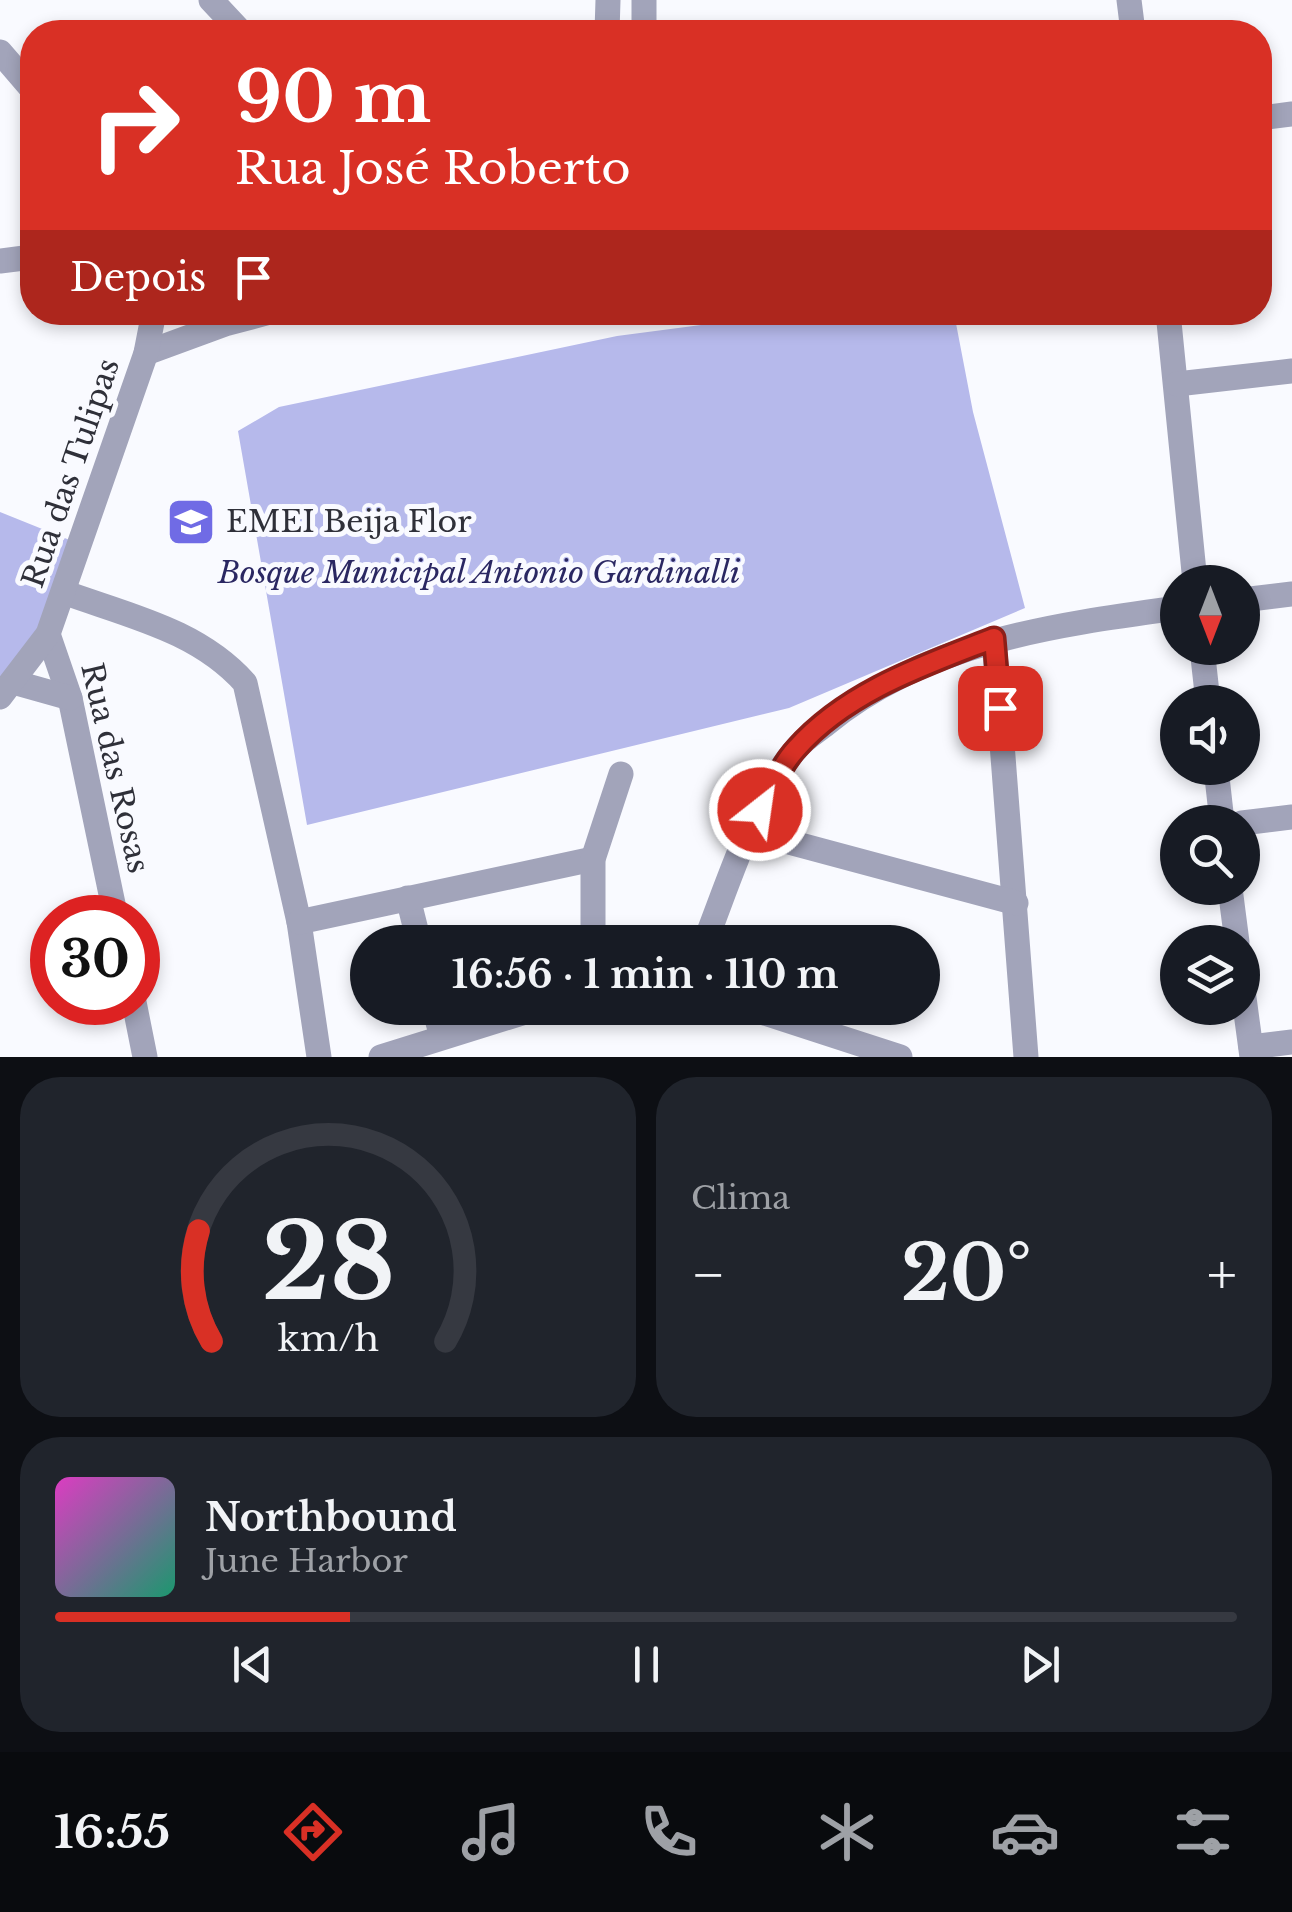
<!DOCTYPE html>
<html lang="pt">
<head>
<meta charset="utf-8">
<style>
  body { margin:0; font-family:"Libre Baskerville",serif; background:#20242c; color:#f1f3f6; height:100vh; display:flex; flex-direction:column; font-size:38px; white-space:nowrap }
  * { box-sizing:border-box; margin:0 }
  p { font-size:32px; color:#9ea1a6 }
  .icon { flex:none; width:55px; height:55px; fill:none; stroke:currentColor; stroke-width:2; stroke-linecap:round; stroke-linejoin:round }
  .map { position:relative; height:1057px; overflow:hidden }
  .drawer { display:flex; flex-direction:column; gap:20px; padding:20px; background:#0d0f14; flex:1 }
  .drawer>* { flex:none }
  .top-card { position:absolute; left:20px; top:20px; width:1252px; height:305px; border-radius:40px; box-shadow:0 5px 15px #0003; background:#d93025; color:#fff; overflow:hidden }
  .needle { width:65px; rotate:180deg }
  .fabs { position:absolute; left:1160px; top:565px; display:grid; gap:20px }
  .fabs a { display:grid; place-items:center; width:100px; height:100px; border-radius:50%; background:#171b24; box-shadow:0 5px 15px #0003; font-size:50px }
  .speed { position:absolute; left:30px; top:895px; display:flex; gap:20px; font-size:50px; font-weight:700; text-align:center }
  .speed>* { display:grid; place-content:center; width:130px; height:130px; border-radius:50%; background:#171b24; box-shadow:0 5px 15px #0003; line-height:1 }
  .speed .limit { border:15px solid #d22; background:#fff; color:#111 }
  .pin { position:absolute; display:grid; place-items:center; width:85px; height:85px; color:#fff; margin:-42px; border-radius:20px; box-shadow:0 5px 15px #0006 }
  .me { position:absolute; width:110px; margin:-55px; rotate:30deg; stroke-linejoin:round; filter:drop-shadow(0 0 8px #0008) }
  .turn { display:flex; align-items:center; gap:35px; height:210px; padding:0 50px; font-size:45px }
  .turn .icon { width:130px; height:130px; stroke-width:2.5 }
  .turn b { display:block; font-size:70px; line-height:85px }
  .then { display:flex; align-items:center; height:95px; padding:0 50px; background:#0003; gap:20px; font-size:38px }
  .big { font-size:75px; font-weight:700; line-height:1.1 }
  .drawer .widget { flex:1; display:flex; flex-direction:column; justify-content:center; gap:15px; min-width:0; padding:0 35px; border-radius:40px; background:#20242c }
  .drawer .dial { align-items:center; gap:0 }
  .dial svg { height:260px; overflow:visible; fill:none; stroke:#363941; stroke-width:7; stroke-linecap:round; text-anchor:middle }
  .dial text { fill:#f1f3f6; stroke:none }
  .song { display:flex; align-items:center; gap:30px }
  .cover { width:120px; height:120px; border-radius:15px; background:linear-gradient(135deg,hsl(310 70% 55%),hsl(160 70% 35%)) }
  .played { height:10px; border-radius:5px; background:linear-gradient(90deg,#d93025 25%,#363941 25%) }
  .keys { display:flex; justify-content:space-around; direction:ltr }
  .heat { display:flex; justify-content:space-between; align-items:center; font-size:55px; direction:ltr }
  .drawer .tiles { flex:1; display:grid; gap:20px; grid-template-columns:1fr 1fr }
  .widget:last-child { grid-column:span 2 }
  .trip { position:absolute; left:350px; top:925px; width:590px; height:100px; border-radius:50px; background:#171b24; box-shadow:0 5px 15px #0003; font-weight:700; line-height:100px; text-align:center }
  .tabs { display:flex; height:160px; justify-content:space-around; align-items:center; background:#090b0e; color:#9ea1a6 }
  .tabs .icon { width:70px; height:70px }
  .tabs .current { color:#d93025 }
  .tabs b { font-size:45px; color:#f1f3f6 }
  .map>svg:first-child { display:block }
  .forest { fill:#b6b9eb }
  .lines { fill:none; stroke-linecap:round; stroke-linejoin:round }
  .street { stroke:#a2a4ba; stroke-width:25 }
  .route-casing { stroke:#8d1f18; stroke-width:25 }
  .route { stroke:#d93025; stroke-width:18 }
  .labels { text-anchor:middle; stroke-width:10; stroke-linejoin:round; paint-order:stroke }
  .street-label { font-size:30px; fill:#2f3039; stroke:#f9faff }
  .poi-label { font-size:30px; fill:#2f3039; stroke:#f9faff; text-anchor:start }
  .park-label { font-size:30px; font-style:italic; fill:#2a2762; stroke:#f9faff }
</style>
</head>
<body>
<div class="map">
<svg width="1292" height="1057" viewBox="0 0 1292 1057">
  <rect width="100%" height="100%" fill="#f9faff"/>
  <g class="forest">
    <path d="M801,312L954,313L973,412L1025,608L789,708L307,825L238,431L279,407L617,336Z"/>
    <path d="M0,512L82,545L0,697Z"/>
  </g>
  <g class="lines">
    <g class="street">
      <path d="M211,0L241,32"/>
      <path d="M1129,0L1133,32"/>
      <path d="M607,32L608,0"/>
      <path d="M644,32V0"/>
      <path d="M0,52L32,89"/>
      <path d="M1260,118L1292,114"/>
      <path d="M0,261L32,257"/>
      <path d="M1168,312L1195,582"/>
      <path d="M146,353L225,324L270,312"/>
      <path d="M1177,384L1292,371"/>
      <path d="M66,593C130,616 199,631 245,683L299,922L319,1057"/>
      <path d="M1242,600L1292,594"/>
      <path d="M48,634L70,698L116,918"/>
      <path d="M994,639L1026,1057"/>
      <path d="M1202,648L1208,702"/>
      <path d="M13,682L70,698"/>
      <path d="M0,697L48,634L146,353L154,312"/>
      <path d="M1216,768L1222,822"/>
      <path d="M1242,823L1292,817"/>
      <path d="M748,831L1016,903"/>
      <path d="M1230,888L1237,942"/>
      <path d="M408,898L419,942"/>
      <path d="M299,922L593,859"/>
      <path d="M593,942V859L621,774"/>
      <path d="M705,942C728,884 755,796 796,749C804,739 816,732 826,724C926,642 1053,625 1178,608"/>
      <path d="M1242,983L1252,1057"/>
      <path d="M134,1002L145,1057"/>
      <path d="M434,1008L442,1037"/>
      <path d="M749,1008L900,1057"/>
      <path d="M1251,1047L1292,1042"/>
      <path d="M381,1057L538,1008"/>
    </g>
  </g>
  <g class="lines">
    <g class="route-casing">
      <path id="route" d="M760,810C771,790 781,765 796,749C847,691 925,665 994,638L1000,708"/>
    </g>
    <use href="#route" class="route"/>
  </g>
  <defs>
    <g id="school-square" transform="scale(2.5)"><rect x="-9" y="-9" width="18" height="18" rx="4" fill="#706be5" stroke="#f9faff"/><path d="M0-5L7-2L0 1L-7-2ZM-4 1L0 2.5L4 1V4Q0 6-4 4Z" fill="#fff"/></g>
  </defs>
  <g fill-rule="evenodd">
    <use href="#school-square" x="191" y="522"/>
  </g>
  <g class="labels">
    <g class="street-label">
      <text transform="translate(71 473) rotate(-71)" y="10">Rua das Tulipas</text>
      <text transform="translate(115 768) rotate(77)" y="10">Rua das Rosas</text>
    </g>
    <g class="poi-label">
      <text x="226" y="532">EMEI Beija Flor</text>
    </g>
    <g class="park-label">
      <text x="479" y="583">Bosque Municipal Antonio Gardinalli</text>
    </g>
  </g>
</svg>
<div class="fabs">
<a><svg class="needle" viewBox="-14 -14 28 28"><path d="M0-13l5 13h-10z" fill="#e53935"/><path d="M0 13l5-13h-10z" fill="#9ea1a6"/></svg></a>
<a><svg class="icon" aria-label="sound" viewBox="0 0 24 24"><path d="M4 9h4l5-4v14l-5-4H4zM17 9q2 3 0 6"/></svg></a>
<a><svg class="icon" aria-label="search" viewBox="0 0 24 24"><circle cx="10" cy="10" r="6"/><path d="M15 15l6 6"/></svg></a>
<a><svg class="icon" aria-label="layers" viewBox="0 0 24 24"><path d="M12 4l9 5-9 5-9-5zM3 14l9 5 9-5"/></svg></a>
</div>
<div class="speed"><div class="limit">30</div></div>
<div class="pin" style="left:1000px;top:708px;background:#d93025"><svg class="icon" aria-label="arrive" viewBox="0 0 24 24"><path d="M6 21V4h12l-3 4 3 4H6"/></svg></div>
<svg class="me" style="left:760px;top:810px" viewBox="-20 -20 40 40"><circle r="17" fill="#d93025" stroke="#fff" stroke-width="3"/><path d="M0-11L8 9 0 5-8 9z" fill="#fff"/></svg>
<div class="trip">16:56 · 1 min · 110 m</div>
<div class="top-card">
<div class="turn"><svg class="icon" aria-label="right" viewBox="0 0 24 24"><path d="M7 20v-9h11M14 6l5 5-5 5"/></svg><div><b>90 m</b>Rua José Roberto</div></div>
<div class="then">Depois<svg class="icon" aria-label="arrive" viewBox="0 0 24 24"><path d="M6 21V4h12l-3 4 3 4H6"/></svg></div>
</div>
</div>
<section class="drawer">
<div class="tiles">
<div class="widget dial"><svg viewBox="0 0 100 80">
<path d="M14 69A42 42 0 1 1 86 69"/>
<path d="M14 69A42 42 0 0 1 10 35" stroke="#d93025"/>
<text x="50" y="56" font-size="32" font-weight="700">28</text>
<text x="50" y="72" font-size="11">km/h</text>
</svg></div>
<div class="widget"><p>Clima</p>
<div class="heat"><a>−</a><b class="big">20°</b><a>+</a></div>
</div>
<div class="widget">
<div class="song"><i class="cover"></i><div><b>Northbound</b><p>June Harbor</p></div></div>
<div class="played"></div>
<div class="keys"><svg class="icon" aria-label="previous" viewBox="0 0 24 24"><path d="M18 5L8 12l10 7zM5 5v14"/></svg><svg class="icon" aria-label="pause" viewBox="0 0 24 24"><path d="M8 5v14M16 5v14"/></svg><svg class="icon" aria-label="next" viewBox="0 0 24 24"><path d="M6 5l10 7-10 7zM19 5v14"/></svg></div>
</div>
</div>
</section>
<nav class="tabs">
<b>16:55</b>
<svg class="icon current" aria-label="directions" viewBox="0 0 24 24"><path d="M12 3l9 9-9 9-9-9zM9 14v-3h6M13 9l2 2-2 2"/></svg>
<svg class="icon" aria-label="music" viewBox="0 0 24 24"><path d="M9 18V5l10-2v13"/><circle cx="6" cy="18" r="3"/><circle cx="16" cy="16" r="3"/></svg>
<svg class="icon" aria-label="phone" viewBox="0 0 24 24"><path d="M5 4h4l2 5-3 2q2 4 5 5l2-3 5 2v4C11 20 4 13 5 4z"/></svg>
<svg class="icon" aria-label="climate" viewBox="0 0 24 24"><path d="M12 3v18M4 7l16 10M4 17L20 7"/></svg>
<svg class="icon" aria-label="car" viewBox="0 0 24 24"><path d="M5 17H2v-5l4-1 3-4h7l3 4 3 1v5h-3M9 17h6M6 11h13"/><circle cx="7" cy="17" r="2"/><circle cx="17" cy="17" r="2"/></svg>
<svg class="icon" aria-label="filters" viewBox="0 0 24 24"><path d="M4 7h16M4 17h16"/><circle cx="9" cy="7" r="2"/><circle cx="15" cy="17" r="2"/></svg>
</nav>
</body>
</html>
